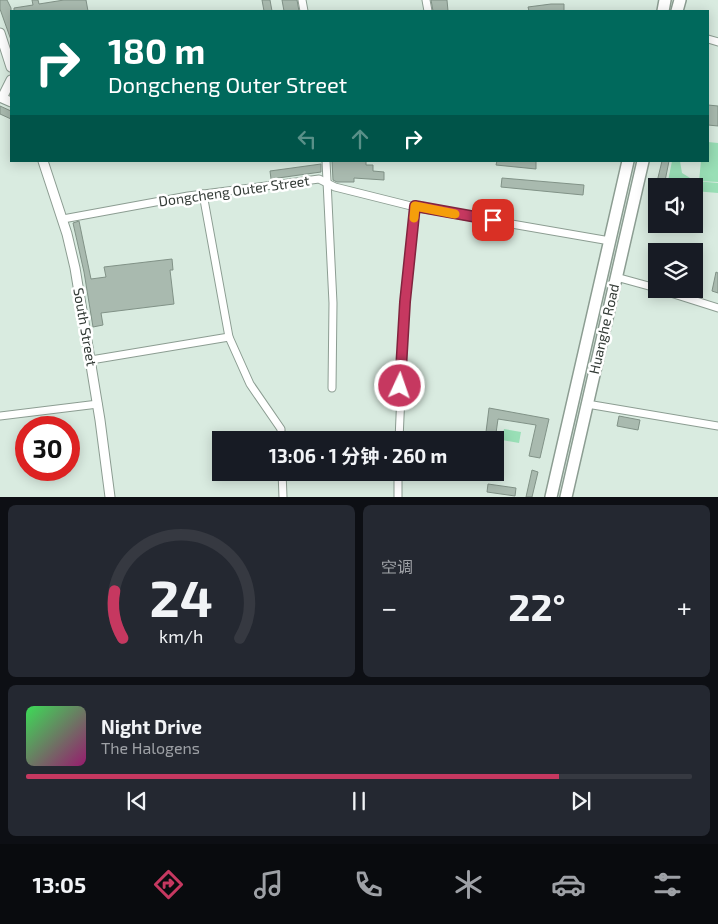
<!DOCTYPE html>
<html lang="zh">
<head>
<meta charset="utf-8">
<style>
  body { margin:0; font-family:"Exo 2","Noto Sans SC",sans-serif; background:#242831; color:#f1f3f6; height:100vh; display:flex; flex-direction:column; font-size:19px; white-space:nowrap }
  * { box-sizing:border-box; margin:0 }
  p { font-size:16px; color:#9ea1a6 }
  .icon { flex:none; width:28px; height:28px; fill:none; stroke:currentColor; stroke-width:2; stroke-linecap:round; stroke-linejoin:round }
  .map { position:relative; height:497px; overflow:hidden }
  .side { display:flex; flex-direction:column; gap:8px; padding:8px; background:#0d0f14; flex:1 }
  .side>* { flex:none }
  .banner { position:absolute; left:10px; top:10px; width:699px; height:152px; border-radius:0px; box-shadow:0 2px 12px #0003; background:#00695c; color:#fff; overflow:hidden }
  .tools { position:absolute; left:648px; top:178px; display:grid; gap:10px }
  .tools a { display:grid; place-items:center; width:55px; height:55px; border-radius:0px; background:#171b24; box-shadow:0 2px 12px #0003; font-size:25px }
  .speed { position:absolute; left:15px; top:416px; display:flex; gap:10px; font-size:25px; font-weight:700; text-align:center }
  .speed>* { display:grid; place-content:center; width:65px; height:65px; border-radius:50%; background:#171b24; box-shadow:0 2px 12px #0003; line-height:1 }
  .speed .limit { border:8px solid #d22; background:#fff; color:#111 }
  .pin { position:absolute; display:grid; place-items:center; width:42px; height:42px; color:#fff; margin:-21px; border-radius:10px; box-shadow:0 2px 8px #0006 }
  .me { position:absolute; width:55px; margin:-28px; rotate:3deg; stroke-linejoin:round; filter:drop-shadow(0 0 4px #0008) }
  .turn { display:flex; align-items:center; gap:18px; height:105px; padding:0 15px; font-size:22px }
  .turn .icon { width:65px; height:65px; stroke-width:2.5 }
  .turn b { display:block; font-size:35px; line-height:42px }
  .lanes { display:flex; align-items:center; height:48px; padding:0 15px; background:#0003; justify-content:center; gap:25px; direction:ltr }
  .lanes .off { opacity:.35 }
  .big { font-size:38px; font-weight:700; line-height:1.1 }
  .side .widget { flex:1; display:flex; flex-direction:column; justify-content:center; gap:8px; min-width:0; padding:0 18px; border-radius:8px; background:#242831 }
  .side .dial { align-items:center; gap:0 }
  .dial svg { height:130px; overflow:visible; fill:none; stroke:#363941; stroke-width:7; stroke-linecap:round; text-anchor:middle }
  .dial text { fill:#f1f3f6; stroke:none }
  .song { display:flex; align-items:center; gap:15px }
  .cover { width:60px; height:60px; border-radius:8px; background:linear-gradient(135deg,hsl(130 70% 55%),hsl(320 70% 35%)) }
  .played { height:5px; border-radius:2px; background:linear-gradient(90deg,#c63860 80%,#363941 80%) }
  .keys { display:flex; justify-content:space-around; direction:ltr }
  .heat { display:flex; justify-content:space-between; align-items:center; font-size:28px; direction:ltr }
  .side .tiles { flex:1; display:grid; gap:8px; grid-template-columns:1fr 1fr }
  .widget:last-child { grid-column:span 2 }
  .trip { position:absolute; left:212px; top:431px; width:292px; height:50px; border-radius:0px; background:#171b24; box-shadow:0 2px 12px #0003; font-weight:700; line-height:50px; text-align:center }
  .dock { display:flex; height:80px; justify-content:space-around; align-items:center; background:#090b0e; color:#9ea1a6 }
  .dock .icon { width:35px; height:35px }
  .dock .active { color:#c63860 }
  .dock b { font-size:22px; color:#f1f3f6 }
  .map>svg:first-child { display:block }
  .green { fill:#99dfb6 }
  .building { fill:#a9baaf; stroke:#819287 }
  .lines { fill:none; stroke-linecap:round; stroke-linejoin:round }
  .minor-casing { stroke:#8c9d92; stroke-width:9 }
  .tertiary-casing { stroke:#8c9d92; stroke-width:11 }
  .primary-casing { stroke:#8c9d92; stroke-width:14 }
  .minor { stroke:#fff; stroke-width:7 }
  .tertiary { stroke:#fff; stroke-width:9 }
  .primary { stroke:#fff; stroke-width:11 }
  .route-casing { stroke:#81243e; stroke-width:12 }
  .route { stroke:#c63860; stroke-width:9 }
  .slow { stroke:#f59e0b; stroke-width:9 }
  .labels { text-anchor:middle; stroke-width:5; stroke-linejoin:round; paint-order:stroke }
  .street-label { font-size:14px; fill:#333b36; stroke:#fff }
</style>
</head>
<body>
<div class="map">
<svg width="718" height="497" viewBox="0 0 718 497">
  <rect width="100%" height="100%" fill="#d9ebe0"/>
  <g class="green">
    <path d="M708,142L718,143V182L699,181L701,161H708Z"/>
    <path d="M672,161H680L682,173L695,181L718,183V193L694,191V186H667Z"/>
    <path d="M504,429L521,432L519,443L502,440Z"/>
  </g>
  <g class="building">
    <path d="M0,0H7L11,8V40L0,9Z"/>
    <path d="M32,0H38L39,4L64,0H86L88,11H14V8L33,5Z"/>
    <path d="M262,0H270L272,11H264Z"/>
    <path d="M282,0H297L299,11H284Z"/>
    <path d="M431,0H447L448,11H433Z"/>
    <path d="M551,4H564V11H529L528,7Z"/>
    <path d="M708,105L718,106V126L708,125Z"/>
    <path d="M0,106L11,111V119L0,114Z"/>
    <path d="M332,161H366V165H373V171L384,172V180L354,178V182H337L333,180Z"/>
    <path d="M497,161H536V169L496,165Z"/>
    <path d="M662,161H669L664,186H656Z"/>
    <path d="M321,164V172L271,179L270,171Z"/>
    <path d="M502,178L584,185L583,195L501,187Z"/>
    <path d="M79,221L91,279L106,277L104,267L172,259L173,270H170L174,304L101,313L103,325L93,327L84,272L73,223Z"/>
    <path d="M716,272L718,273V293L712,291Z"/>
    <path d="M489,408L549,419L540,458L529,456L536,425L498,419L495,440H485Z"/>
    <path d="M619,416L640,420L638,430L617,426Z"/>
    <path d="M532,470L538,472L532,497H526Z"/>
    <path d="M488,484L516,488L515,496L487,492Z"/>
  </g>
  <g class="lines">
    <g class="minor-casing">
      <g id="minor">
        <path d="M302,0L304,11"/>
        <path d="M426,0L428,11"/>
        <path d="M708,39L718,42"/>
        <path d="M326,161L333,303L332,388"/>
        <path d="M203,194L229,337L250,384L281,429V440"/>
        <path d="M63,219L188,196L319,179L335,187L419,208L610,241"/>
        <path d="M616,277L656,288"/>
        <path d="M658,289L718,308"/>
        <path d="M91,360L229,337"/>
        <path d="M587,404L718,426"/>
        <path d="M0,416L98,404"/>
        <path d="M399,440L405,301L415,206"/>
        <path d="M282,472L283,497"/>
        <path d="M398,472V497"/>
      </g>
    </g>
    <g class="tertiary-casing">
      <g id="tertiary">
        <path d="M0,33L11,67"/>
        <path d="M11,80L2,98L11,102"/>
        <path d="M43,161L67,234L75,268L100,420L110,497"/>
      </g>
    </g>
    <g class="primary-casing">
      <g id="primary">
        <path d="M663,11L665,0"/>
        <path d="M677,11L680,0"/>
        <path d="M551,497L628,161"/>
        <path d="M566,497L643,161"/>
      </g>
    </g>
    <use href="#minor" class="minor"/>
    <use href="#tertiary" class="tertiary"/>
    <use href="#primary" class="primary"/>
  </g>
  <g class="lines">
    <g class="route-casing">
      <path id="route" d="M400,386L405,302L415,206L493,220"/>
    </g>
    <use href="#route" class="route"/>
    <path class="slow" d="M414,218L415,206L455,214"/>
  </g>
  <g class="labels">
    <g class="street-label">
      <text transform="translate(234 191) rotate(-8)" y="5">Dongcheng Outer Street</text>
      <text transform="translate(85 327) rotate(80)" y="5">South Street</text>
      <text transform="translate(604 329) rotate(-77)" y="5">Huanghe Road</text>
    </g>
  </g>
</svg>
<div class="tools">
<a><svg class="icon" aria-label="sound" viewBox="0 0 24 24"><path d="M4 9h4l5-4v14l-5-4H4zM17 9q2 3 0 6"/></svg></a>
<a><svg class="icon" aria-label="layers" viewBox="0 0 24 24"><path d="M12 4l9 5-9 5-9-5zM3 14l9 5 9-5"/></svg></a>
</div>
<div class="speed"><div class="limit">30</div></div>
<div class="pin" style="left:493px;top:220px;background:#d93025"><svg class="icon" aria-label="arrive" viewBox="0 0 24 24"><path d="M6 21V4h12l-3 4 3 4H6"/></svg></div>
<svg class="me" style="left:400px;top:386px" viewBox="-20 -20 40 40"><circle r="17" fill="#c63860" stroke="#fff" stroke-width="3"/><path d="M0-11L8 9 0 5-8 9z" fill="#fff"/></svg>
<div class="trip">13:06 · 1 分钟 · 260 m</div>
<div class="banner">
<div class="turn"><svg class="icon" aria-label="right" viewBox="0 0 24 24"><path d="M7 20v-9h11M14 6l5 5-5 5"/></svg><div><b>180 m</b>Dongcheng Outer Street</div></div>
<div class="lanes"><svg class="icon off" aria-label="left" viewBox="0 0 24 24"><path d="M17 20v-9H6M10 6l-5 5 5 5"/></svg><svg class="icon off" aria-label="ahead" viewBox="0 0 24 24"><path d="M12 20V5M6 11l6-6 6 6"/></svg><svg class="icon" aria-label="right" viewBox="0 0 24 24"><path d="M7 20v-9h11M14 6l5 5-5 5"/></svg></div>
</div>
</div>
<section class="side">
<div class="tiles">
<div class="widget dial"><svg viewBox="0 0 100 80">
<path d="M14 69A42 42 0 1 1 86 69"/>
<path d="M14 69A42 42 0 0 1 9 40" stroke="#c63860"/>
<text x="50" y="56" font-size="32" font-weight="700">24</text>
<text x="50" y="72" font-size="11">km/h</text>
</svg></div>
<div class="widget"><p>空调</p>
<div class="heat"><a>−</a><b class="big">22°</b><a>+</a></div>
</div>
<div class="widget">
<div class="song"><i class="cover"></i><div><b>Night Drive</b><p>The Halogens</p></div></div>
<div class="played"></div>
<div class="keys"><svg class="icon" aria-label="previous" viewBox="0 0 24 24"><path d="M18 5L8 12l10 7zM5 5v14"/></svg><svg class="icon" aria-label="pause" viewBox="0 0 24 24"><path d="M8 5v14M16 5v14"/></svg><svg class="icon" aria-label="next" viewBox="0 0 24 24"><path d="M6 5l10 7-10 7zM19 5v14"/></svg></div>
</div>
</div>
</section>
<nav class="dock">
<b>13:05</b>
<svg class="icon active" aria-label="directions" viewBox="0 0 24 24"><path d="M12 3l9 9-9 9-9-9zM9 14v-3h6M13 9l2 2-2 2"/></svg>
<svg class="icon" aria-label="music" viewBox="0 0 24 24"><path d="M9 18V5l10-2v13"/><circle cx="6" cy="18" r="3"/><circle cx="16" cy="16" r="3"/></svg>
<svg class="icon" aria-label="phone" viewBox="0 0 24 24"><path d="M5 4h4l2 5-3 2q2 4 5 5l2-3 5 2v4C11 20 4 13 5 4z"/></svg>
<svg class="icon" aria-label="climate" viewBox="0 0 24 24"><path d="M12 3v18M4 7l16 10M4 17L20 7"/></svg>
<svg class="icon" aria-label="car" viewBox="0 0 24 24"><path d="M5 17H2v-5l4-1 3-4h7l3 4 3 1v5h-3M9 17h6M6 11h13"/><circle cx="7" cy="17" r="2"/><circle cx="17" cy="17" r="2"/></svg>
<svg class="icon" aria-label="filters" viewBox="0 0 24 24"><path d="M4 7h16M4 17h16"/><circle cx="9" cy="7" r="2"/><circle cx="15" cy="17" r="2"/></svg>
</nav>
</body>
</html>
